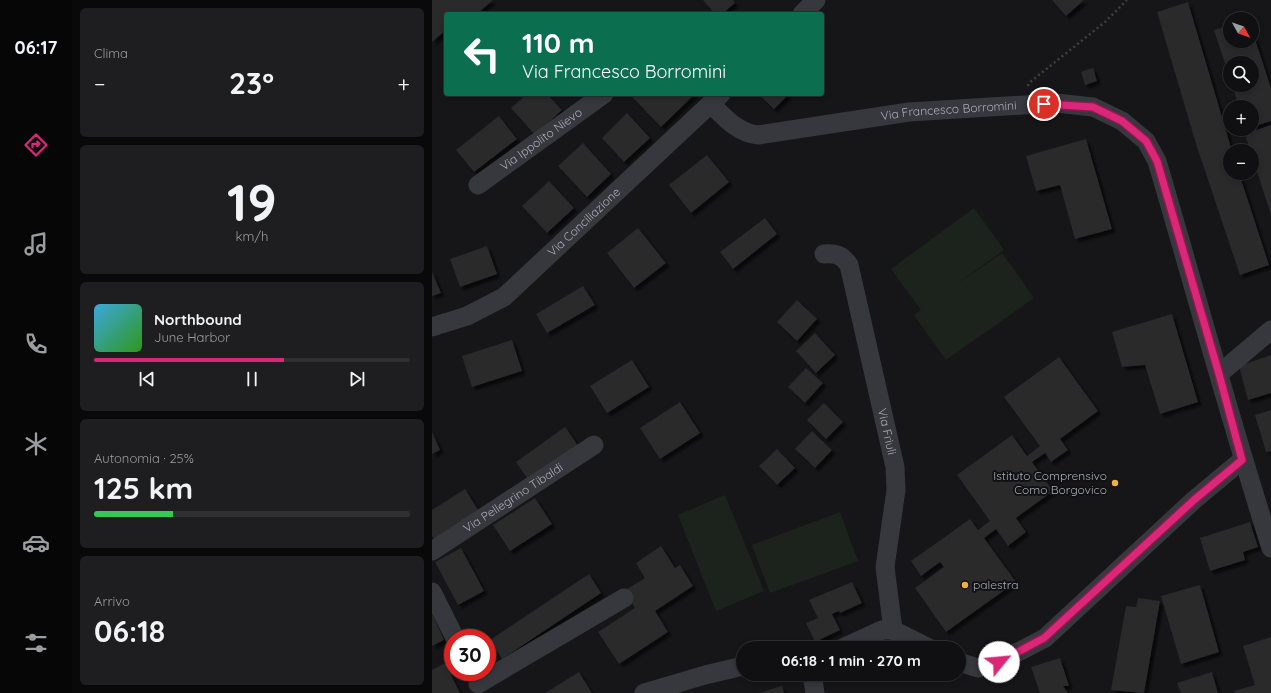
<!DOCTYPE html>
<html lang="it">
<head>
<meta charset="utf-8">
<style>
  body { margin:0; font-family:Quicksand,sans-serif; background:#1e1e20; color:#f1f3f6; height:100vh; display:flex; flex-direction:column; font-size:15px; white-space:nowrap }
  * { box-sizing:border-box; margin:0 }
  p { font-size:13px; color:#9c9d9f }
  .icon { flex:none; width:22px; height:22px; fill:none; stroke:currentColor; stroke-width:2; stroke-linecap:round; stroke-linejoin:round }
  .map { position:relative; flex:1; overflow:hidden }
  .side { display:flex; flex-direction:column; gap:8px; padding:8px; background:#09090a; width:360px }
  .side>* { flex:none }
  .hud { position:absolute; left:12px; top:12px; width:380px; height:84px; border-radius:4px; box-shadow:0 2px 6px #0003,0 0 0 1px #303032; background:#0b6e4f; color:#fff; overflow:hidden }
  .needle { width:26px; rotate:130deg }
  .tools { position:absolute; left:791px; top:12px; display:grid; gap:8px }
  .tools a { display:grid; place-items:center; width:36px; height:36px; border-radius:50%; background:#101012; box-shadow:0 2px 6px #0003,0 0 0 1px #303032; font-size:20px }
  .speed { position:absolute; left:12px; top:629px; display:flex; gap:8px; font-size:20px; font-weight:700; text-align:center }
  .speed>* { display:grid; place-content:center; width:52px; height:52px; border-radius:50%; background:#101012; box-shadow:0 2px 6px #0003,0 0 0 1px #303032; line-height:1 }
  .speed .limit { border:6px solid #d22; background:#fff; color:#111 }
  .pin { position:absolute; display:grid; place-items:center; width:34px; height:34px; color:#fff; margin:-17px; border:2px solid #fff; border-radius:50%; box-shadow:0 1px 4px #0007 }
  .me { position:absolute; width:44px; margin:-22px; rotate:62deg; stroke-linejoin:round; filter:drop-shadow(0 0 3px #0008) }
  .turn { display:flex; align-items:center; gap:14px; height:84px; padding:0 12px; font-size:18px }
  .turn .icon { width:52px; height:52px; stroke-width:2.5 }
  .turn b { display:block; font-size:28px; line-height:34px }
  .big { font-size:30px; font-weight:800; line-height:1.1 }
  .side .card { flex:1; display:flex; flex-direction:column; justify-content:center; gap:6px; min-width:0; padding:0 14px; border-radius:6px; background:#1e1e20 }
  .side .dial { align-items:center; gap:0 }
  .dial b { font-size:52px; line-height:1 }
  .song { display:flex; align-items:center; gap:12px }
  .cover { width:48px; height:48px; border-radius:6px; background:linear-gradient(135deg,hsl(200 70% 55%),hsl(110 70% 35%)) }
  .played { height:4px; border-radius:2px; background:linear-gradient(90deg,#db2777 60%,#303032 60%) }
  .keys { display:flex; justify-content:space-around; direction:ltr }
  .heat { display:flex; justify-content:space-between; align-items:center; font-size:22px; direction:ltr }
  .charge { height:6px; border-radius:3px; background:linear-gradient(90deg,#34c759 25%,#303032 0) }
  .trip { position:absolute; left:304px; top:641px; width:230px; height:40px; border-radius:20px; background:#101012; box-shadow:0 2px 6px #0003,0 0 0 1px #303032; font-weight:800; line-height:40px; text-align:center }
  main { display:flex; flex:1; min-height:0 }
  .dock { display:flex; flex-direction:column; width:72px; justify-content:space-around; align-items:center; background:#060607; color:#9c9d9f }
  .dock .icon { width:28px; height:28px }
  .dock .selected { color:#db2777 }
  .dock b { font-size:18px; color:#f1f3f6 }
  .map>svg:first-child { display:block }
  .green { fill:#1c231d }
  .building { fill:#29292c; filter:url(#shadow) }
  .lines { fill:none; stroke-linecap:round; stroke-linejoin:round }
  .path { stroke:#3d3f44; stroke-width:2.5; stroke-dasharray:2 3; stroke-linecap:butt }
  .minor { stroke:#37383d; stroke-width:19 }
  .route-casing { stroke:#8e194d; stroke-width:10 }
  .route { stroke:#db2777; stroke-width:7 }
  .poi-dot { fill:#f2b134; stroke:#111113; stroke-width:1.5 }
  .labels { text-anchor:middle; stroke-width:4; stroke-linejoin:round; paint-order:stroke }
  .street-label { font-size:12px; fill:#a8adb8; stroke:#111113 }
  .poi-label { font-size:12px; fill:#a8adb8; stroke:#111113; text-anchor:end }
</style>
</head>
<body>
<main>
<nav class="dock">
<b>06:17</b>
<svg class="icon selected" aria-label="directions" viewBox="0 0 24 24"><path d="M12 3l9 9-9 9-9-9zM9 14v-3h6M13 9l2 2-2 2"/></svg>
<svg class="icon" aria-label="music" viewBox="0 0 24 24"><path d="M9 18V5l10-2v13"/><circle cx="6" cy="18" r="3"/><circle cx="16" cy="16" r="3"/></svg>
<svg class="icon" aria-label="phone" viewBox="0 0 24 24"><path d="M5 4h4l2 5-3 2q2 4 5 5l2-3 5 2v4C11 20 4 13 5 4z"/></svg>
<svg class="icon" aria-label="climate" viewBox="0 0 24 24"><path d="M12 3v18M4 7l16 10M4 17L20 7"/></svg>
<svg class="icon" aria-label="car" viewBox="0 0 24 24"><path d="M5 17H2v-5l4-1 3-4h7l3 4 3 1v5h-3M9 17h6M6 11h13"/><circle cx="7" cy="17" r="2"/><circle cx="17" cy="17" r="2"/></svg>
<svg class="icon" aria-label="filters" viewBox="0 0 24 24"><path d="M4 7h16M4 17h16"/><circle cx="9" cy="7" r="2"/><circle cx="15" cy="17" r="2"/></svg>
</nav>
<section class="side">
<div class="card"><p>Clima</p>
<div class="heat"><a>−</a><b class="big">23°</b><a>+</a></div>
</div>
<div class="card dial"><b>19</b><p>km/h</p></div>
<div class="card">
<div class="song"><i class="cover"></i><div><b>Northbound</b><p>June Harbor</p></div></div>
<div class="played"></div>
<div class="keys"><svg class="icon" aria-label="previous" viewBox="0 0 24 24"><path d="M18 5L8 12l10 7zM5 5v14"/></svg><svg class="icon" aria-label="pause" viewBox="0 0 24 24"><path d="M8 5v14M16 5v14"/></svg><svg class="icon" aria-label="next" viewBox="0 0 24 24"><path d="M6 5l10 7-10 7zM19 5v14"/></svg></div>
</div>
<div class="card"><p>Autonomia · 25%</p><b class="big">125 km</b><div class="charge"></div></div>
<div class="card"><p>Arrivo</p><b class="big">06:18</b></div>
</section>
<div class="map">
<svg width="839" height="693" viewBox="0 0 839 693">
  <defs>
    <filter id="shadow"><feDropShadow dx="3.5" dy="3.5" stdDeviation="1" flood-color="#0009"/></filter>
  </defs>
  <rect width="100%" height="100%" fill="#161618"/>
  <g class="green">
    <path d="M542,208L572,250L518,289L570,253L602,298L514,360L482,315L489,310L459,269Z"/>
    <path d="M293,495L332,591L284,611L246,515Z"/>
    <path d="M408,512L426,561L338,593L320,545Z"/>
  </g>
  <g class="building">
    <path d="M0,0H61L45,14H14V30L0,42Z"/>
    <path d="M271,0H301L303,3L290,14H283Z"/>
    <path d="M620,0H652L634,16Z"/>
    <path d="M756,2L800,151H798V173H807L837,265L808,275L765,147L725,12Z"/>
    <path d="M798,25V41H820V30L839,88V121L820,127V107H807L800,85H820V63H798V79L782,30Z"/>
    <path d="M661,68L665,81L653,85L649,72Z"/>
    <path d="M95,94H115L130,110L103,135L79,108Z"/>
    <path d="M203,94H263L229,127L200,97Z"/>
    <path d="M326,94H357L342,109Z"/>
    <path d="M195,113L218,138L192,162L170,138Z"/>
    <path d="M67,116L85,139L42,172L24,150Z"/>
    <path d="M839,125V215L820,156V151H818L813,134Z"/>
    <path d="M654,139L680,229L643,239L628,185L604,191L594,156Z"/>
    <path d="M151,143L179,174L155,197L126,166Z"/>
    <path d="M275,155L297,182L259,213L237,185Z"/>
    <path d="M117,181L142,208L115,233L90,206Z"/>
    <path d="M333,218L345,234L301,269L288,252Z"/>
    <path d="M206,228L234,263L202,288L175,253Z"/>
    <path d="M55,246L65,274L28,287L18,259Z"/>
    <path d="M0,272L9,293L0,296Z"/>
    <path d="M151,286L163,305L115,333L104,314Z"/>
    <path d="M365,300L385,319L365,341L345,322Z"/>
    <path d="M740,314L766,402L728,414L713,365L690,367L680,332Z"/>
    <path d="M383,333L403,355L384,373L364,351Z"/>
    <path d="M80,340L90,371L40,387L30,356Z"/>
    <path d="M839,355V393L816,400L807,366Z"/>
    <path d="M627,357L666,411L628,439L636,450L619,462L613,453L600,462L621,491L584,518L594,532L576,546L564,529L552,538L584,582L514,632L483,588L512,567L508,562L489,576L479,561L538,519L546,530L558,521L525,475L580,435L595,456L608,446L572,397Z"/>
    <path d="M200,360L217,387L175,413L158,386Z"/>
    <path d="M374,368L391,383L373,403L356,387Z"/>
    <path d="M248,402L268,433L228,459L208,428Z"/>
    <path d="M392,403L411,422L394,439L375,420Z"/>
    <path d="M839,410V451L834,452L823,415Z"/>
    <path d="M133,427L147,447L97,481L84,462Z"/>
    <path d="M380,431L400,450L383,468L363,449Z"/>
    <path d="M0,432L8,450L0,454Z"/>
    <path d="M345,449L363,468L345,485L327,466Z"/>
    <path d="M33,489L50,516L5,544L0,536V510Z"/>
    <path d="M103,498L120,524L78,551L61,525Z"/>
    <path d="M818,522L826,547L811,552L813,560L778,571L768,538Z"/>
    <path d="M229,546L243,568L248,565L261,586L223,611L236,632L187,664L166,632L203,608L192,591L213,578L204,563Z"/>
    <path d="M29,548L52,591L26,605L3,562Z"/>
    <path d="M157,574L169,593L70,659L58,640Z"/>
    <path d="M420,582L430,603L408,613L407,611L400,614L408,630L383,642L374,623L386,618L377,600Z"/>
    <path d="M768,585L787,652L749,664L729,596Z"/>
    <path d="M706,598L728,601L712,693L679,690L694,606L704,607Z"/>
    <path d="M0,613L12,640L0,646Z"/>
    <path d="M839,637V693H803L802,691L823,685L811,646Z"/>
    <path d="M628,658L637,686H631L636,693H608L599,667Z"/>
    <path d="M13,663L28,693H0V670Z"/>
    <path d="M147,672L160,693H113Z"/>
    <path d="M780,672L786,693H749L745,683Z"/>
    <path d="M350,686L352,693H327Z"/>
  </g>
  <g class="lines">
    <path class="path" d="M596,86L597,83L673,22L695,0"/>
    <g class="minor">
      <path d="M370,14L384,0"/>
      <path id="s1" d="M279,104C293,118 306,133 326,135L477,112L624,103L661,107L690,121L714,141L725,161C763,290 798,420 839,548"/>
      <path id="s2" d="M46,185L172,94"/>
      <path id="s3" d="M392,254C404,253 410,255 417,265L463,467L464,490L453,567L461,630"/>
      <path id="s4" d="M0,327L35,316L72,297L289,94"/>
      <path d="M787,374L839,330"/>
      <path id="s5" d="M0,551L162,445"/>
      <path d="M0,592L23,638"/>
      <path d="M411,648L450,630H461L497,648"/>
      <path d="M527,662L546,668L567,662L613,638L762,500L810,460"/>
      <path d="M380,674L383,693"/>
      <path d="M46,684L192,598"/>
      <path d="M212,693L273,675L311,666"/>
    </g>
  </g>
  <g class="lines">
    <g class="route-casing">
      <path id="route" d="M567,662L612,638L762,500L810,460L787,374L725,161L714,141L690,121L661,107L612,104"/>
    </g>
    <use href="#route" class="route"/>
  </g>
  <g class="poi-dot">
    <circle cx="683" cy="483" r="4"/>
    <circle cx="533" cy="585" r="4"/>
  </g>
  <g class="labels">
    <g class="street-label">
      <text dy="4" stroke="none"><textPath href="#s1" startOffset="250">Via Francesco Borromini</textPath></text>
      <text dy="4" stroke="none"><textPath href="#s2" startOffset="78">Via Ippolito Nievo</textPath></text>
      <text dy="4" stroke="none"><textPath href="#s4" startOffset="188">Via Conciliazione</textPath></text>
      <text dy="4" stroke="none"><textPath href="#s3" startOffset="200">Via Friuli</textPath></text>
      <text dy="4" stroke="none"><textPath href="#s5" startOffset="97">Via Pellegrino Tibaldi</textPath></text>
    </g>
    <g class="poi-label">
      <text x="675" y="480">Istituto Comprensivo<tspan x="675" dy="14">Como Borgovico</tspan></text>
      <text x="541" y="589" text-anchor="start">palestra</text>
    </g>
  </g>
</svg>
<div class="tools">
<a><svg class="needle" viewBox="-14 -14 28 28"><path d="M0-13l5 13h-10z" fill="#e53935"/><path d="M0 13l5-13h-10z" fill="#9c9d9f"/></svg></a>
<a><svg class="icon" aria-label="search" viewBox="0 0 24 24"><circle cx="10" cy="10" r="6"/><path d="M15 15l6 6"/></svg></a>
<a>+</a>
<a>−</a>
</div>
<div class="speed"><div class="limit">30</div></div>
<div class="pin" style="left:612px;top:104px;background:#d93025"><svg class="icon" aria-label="arrive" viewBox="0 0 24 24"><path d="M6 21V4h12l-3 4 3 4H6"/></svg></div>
<svg class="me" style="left:567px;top:662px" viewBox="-20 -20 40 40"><circle r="19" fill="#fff"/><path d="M0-13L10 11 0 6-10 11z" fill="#db2777"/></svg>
<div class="trip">06:18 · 1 min · 270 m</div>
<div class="hud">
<div class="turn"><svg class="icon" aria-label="left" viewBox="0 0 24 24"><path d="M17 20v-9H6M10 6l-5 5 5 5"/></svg><div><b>110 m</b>Via Francesco Borromini</div></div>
</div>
</div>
</main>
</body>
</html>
